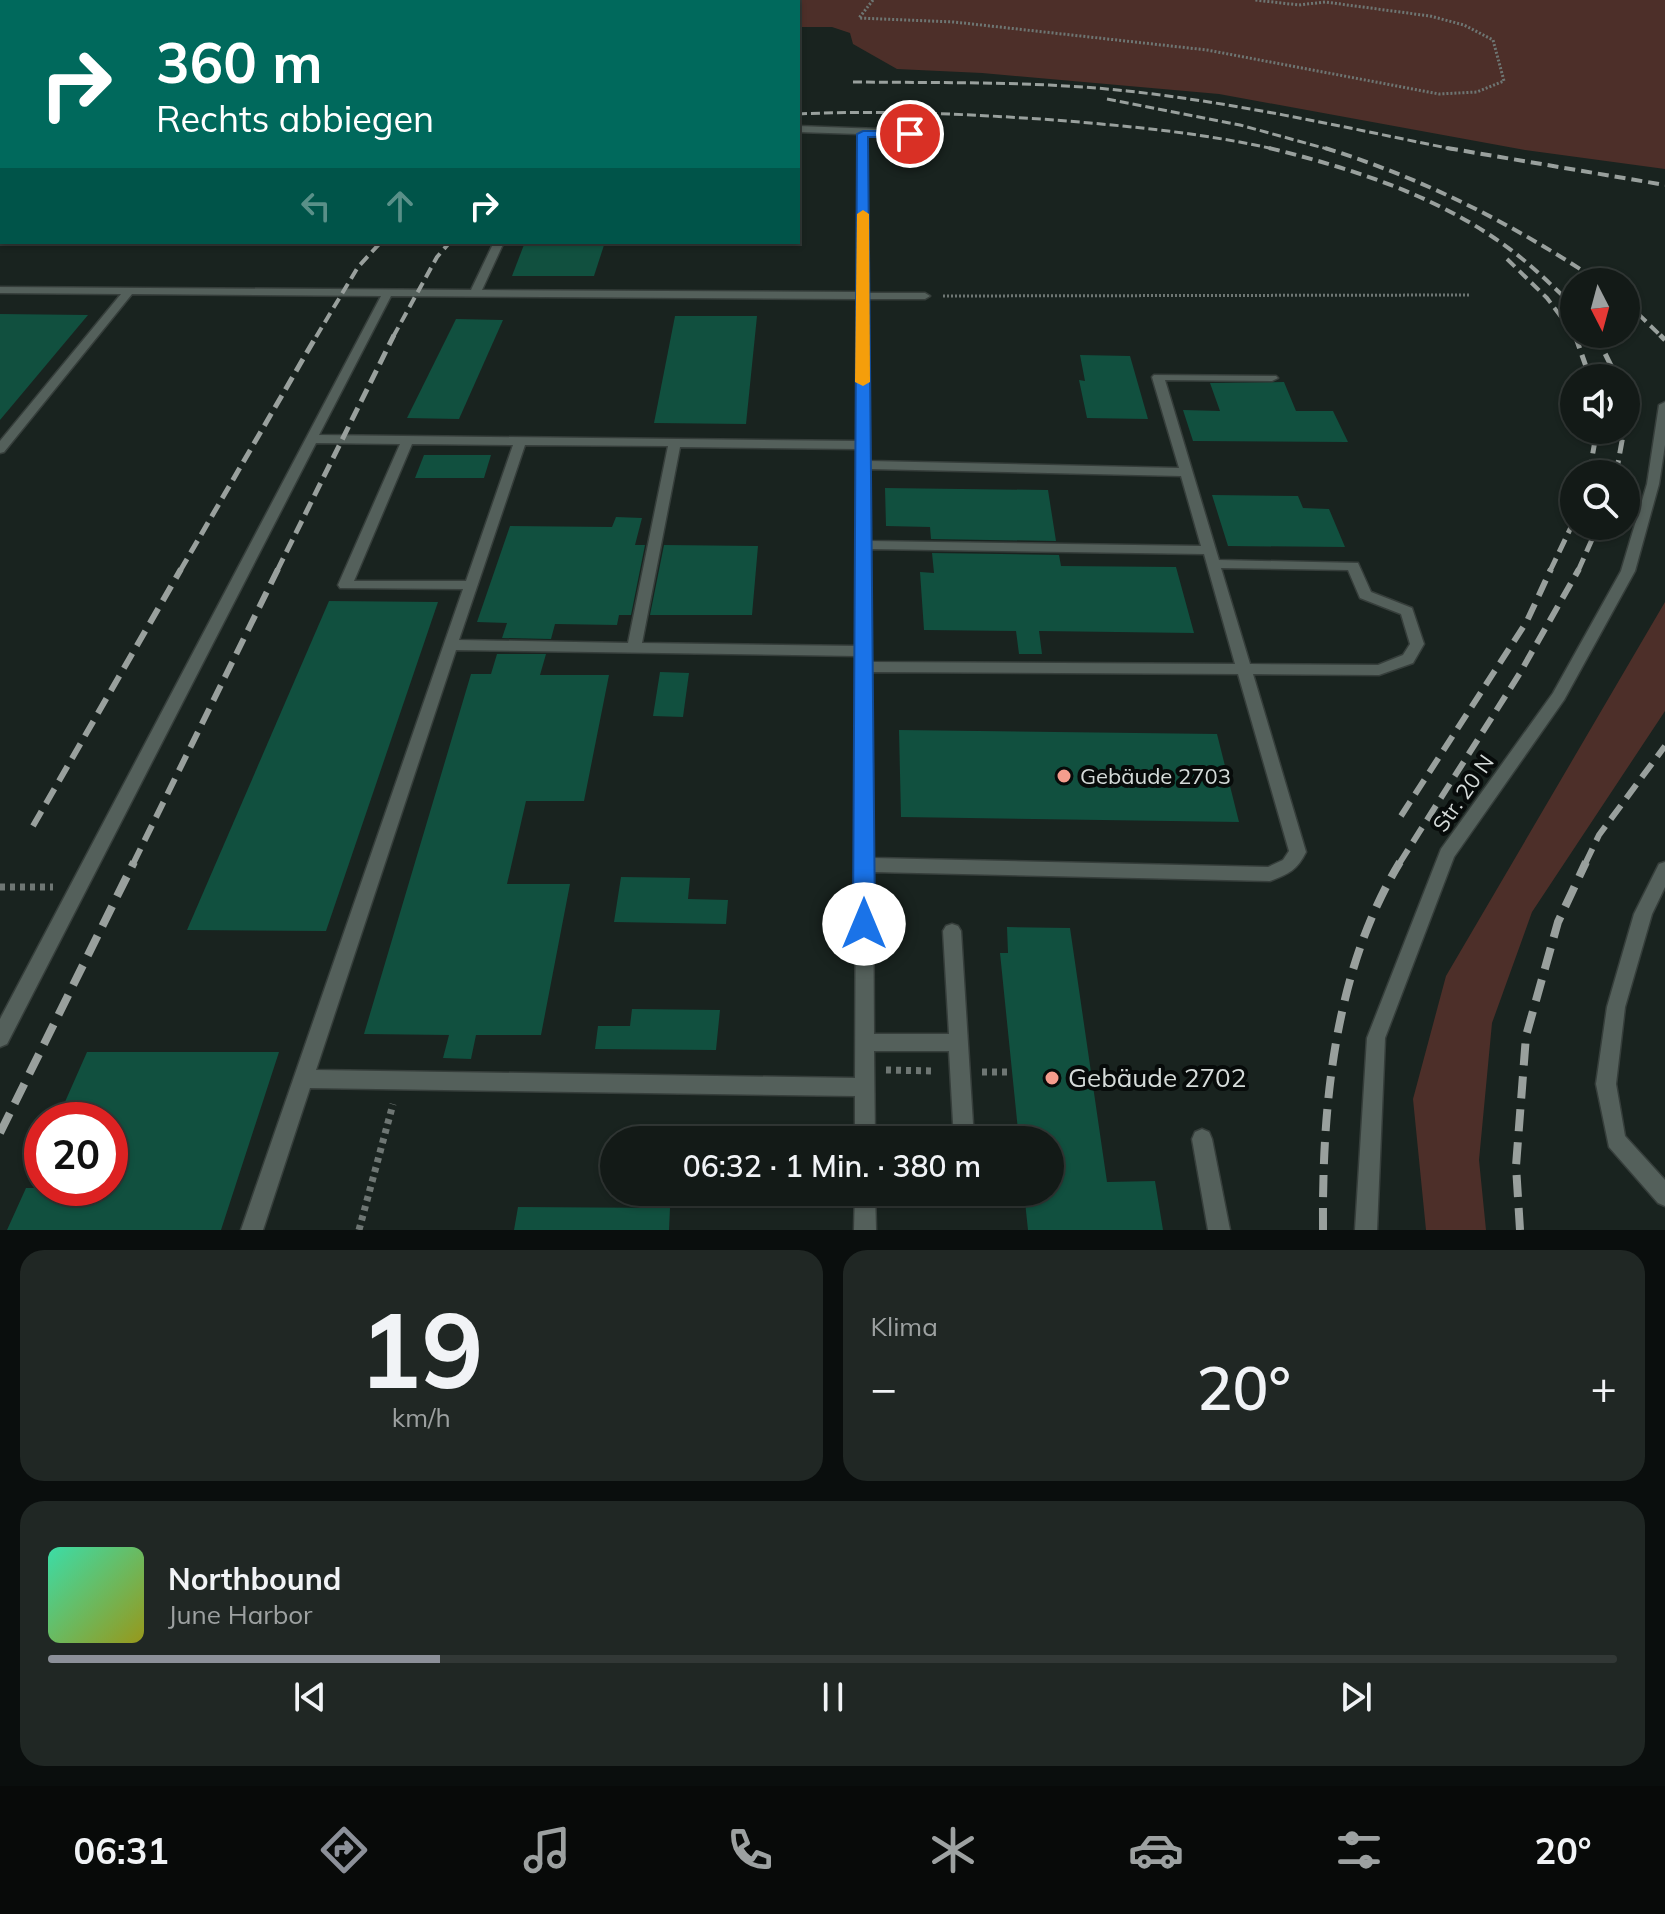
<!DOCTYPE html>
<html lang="de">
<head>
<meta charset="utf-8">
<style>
  body { margin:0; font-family:Mulish,sans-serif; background:#202724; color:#f1f3f6; height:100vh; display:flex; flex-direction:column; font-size:30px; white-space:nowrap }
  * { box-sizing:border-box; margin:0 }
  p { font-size:26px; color:#9da1a1 }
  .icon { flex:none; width:44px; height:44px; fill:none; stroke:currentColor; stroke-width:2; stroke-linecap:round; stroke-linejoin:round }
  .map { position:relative; height:1230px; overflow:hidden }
  .sheet { display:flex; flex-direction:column; gap:20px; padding:20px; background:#0a0e0d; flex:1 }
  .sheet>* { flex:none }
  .banner { position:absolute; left:0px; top:0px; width:800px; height:244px; box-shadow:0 2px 6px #0004,0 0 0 2px #323836; background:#00695c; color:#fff; overflow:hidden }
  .needle { width:52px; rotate:174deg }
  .fabs { position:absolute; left:1560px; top:268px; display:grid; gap:16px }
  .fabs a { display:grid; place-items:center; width:80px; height:80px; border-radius:50%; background:#131a17; box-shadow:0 2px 6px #0004,0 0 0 2px #323836; font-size:40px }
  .speed { position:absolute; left:24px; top:1102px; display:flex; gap:16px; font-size:40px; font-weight:700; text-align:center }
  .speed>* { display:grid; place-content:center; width:104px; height:104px; border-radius:50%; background:#131a17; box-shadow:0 2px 6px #0004,0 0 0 2px #323836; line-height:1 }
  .speed .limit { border:12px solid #d22; background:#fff; color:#111 }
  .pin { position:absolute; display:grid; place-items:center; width:68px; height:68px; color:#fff; margin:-34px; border:4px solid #fff; border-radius:50%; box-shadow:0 2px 8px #0007 }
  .me { position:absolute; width:88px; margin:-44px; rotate:0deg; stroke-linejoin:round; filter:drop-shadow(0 0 6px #0008) }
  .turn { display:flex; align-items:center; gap:28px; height:168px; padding:0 24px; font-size:36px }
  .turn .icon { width:104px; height:104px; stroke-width:2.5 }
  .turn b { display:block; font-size:56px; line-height:68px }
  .lanes { display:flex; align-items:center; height:76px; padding:0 24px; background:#0003; justify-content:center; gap:40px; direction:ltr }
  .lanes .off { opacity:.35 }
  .big { font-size:60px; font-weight:600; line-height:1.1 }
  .sheet .card { flex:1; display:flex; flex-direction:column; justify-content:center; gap:12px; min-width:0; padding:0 28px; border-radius:24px; background:#202724 }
  .sheet .dial { align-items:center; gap:0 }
  .dial b { font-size:104px; line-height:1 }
  .song { display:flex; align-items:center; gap:24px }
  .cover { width:96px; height:96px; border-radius:12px; background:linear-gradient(135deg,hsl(160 70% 55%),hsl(60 70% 35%)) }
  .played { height:8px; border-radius:4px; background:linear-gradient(90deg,#8c9099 25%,#323836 25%) }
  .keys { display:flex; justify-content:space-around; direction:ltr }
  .heat { display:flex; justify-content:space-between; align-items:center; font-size:44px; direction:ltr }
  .sheet .tiles { flex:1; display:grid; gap:20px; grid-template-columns:1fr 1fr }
  .card:last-child { grid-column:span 2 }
  .trip { position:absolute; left:600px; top:1126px; width:464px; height:80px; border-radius:40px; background:#131a17; box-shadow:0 2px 6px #0004,0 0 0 2px #323836; font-weight:600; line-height:80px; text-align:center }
  .tab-bar { display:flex; height:128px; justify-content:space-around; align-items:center; background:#080a09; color:#9da1a1 }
  .tab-bar .icon { width:56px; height:56px }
  .tab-bar .active { color:#8c9099 }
  .tab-bar b { font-size:36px; color:#f1f3f6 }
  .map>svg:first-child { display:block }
  .green { fill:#4d2f29 }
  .building { fill:#11503f }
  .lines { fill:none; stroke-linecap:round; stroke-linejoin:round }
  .lane-casing { stroke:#363e3b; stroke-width:3 }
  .path-far1 { stroke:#6e7673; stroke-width:3; stroke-dasharray:2 2; stroke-linecap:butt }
  .path { stroke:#6e7673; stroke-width:7; stroke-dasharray:5 5; stroke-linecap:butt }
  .lane { fill:#54605b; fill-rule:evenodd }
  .rail-far4 { stroke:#99a09d; stroke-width:3; stroke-dasharray:9 4; stroke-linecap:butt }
  .rail-far3 { stroke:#99a09d; stroke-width:4; stroke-dasharray:11 6; stroke-linecap:butt }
  .rail-far2 { stroke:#99a09d; stroke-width:5; stroke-dasharray:14 7; stroke-linecap:butt }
  .rail-far1 { stroke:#99a09d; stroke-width:6; stroke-dasharray:17 9; stroke-linecap:butt }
  .rail { stroke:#99a09d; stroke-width:8; stroke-dasharray:22 11; stroke-linecap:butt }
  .route { fill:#1a73e8; stroke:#114b97; stroke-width:2 }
  .slow { fill:#f59e0b }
  .poi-dot { fill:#f59d8d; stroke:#070b0a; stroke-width:3 }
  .labels { text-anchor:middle; stroke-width:8; stroke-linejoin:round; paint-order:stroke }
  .poi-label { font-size:22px; fill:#d5dbd9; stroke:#070b0a; text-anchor:start }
  .street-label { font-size:22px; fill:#d5dbd9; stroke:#070b0a }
  .near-poi-label { font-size:26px; fill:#d5dbd9; stroke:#070b0a; text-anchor:start }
</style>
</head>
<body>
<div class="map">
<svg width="1665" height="1230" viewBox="0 0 1665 1230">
  <rect width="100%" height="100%" fill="#19231f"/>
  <g class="green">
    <path d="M769,0H1665V169L1525,150L1219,94L982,73L897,69L853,44L850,33L832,27H798V2Z"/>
    <path d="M1665,602V711L1532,912L1492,1023L1479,1160L1486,1230H1426L1413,1099L1446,976Z"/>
  </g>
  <g class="building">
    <path d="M525,242H605L594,276H512Z"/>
    <path d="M0,314L88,315L0,420Z"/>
    <path d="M675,316H757L746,424L654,423Z"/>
    <path d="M456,319L503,320L459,419L407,418Z"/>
    <path d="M1080,355L1130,356L1148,419L1087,418L1079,380L1085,381Z"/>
    <path d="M1284,382L1296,411H1333L1348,442L1193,441L1183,410L1220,411L1210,383Z"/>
    <path d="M424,455H491L484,478H415Z"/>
    <path d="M885,488L1048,490L1056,541L931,539L930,527L886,526Z"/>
    <path d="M1212,495L1298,496L1303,508L1329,509L1345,547L1228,546Z"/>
    <path d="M616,517L642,518L635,545H645L631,615H619L617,625L555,624L551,639L502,638L507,623L477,622L510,526L612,527Z"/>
    <path d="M664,545L758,546L752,615H650Z"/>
    <path d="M932,553L1059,555L1061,566L1176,567L1194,633L1039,631L1042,654H1019L1016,631L924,630L920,572L934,573Z"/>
    <path d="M329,601L438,602L326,931L187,930Z"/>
    <path d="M497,654H546L540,675H609L584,801H526L507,884H570L541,1035H476L471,1059L443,1058L449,1035L364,1034L471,674H491Z"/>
    <path d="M660,672L689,673L683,717L653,716Z"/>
    <path d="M899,730L1217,734L1239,822L901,817Z"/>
    <path d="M621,877L690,878L688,899L728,900L726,924L614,922Z"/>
    <path d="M1007,927L1070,928L1107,1182L1155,1181L1163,1230H1028L1024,1192H1050V1140H1019L1000,953H1008Z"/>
    <path d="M632,1009L720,1010L716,1050L595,1049L598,1026H630Z"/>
    <path d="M87,1052H279L221,1230H7L26,1188H110V1120H57Z"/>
    <path d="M518,1207L670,1208L669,1230H514Z"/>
  </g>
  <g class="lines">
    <g class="lane-casing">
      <g id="lane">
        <path d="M0,0L8,2L0,3Z"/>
        <path d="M0,34H2L0,39Z"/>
        <path d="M798,126L933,131L937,134L933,137L867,134L868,293H925L930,296L925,299H868L870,461L1179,468L1152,377L1154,375L1276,376L1278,378L1272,381L1165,380L1219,560L1358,563L1371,592L1412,608L1424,644L1413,663L1379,675L1253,674L1306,852C1297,870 1289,874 1270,881L873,872L874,1034H949L943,931L946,926L952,924L958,926L961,931L974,1140H954L949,1051H874L875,1140H855V1096L310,1088L263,1230H241L463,589L340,588L338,585L400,444L316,443L7,1044L0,1047V1019L381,296L132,294L4,452L0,453V441L121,294L0,293V287L471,290L494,242H504L482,290L858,292L859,134L798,132ZM391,296L858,299V441L319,435ZM412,444L513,445L466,581H354ZM525,445L668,446L628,643L459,640ZM680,447L858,449L857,646L642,643ZM870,469L1181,476L1201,546L870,541ZM870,549L1204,554L1235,664L871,662ZM1221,568L1348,570L1360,598L1401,614L1410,644L1403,655L1378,665L1250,664ZM456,650L857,656L855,1078L316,1070ZM871,672L1238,674L1289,851L1283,860L1268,867L873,858Z"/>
        <rect x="0" y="143" width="2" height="6"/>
        <path d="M1665,402V445L1659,484L1635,571L1564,700L1454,857L1385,1038L1377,1230H1355L1367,1038L1441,849L1553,693L1621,571L1647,484L1659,405Z"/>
        <path d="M1665,862V887L1652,914L1625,1007L1616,1084L1625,1136L1665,1180V1206L1658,1203L1609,1147L1596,1084L1607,1007L1634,914L1659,864Z"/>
        <path d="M1202,1129L1209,1132L1212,1139L1230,1230H1208L1192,1139L1195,1132Z"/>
        <path d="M855,1192H875L876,1230H854Z"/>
      </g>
    </g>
    <g class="path-far1">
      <path d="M873,0L859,18L954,22L1207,50L1439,94L1477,92L1504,81L1493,40L1464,25L1430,16L1325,2L1299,5L1255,0"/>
      <path d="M943,296L1469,295"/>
    </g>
    <g class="path">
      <path d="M0,887H53"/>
      <path d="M886,1070L936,1071"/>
      <path d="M982,1072H1012"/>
      <path d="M359,1230L393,1104"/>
    </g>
    <use href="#lane" class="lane"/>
    <g class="rail-far4">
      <path d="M853,82C944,83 1036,81 1127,91C1238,103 1348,128 1457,150"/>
      <path d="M1107,99L1240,125L1331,150"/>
      <path d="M798,114C883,110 969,114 1054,120C1129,126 1204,133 1278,150"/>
    </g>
    <g class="rail-far3">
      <path d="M1269,148C1358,170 1448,199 1520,257C1539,272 1556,290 1574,306"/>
      <path d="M1325,148C1425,179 1513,224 1600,282"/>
      <path d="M1447,148L1665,185"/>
      <path d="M1507,259L1547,298L1576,337"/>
      <path d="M1626,302L1662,337"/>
      <path d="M1595,334L1597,337"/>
      <path d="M316,337L358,267L381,242"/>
      <path d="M393,337L437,257L450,242"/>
    </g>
    <g class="rail-far2">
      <path d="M1575,335L1590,378"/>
      <path d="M1596,335L1617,378"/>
      <path d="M1660,335L1665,340"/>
      <path d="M1589,474L1597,430"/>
      <path d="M1616,474L1624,430"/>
      <path d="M180,571L317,335"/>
      <path d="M277,571L394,335"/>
      <path d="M1550,571L1574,521"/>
      <path d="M1578,571L1598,526"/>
    </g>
    <g class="rail-far1">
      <path d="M1401,816L1527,621L1551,569"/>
      <path d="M33,826L181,569"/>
      <path d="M133,864L278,569"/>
      <path d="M1399,864L1520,673L1579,569"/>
      <path d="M1585,864L1599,835L1665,746"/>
    </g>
    <g class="rail">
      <path d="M0,1133L134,862"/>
      <path d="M1323,1230C1322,1106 1334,971 1400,862"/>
      <path d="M1520,1230L1516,1166L1526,1036L1558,922L1586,862"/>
    </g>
  </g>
  <path class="route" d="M910,131L915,134L913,137H868L875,924L872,931L864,934L856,931L853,924L857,134L863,131Z"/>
  <path class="slow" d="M863,210L869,214L870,382L863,386L855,382L857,214Z"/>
  <g class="poi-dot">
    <circle cx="1064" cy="776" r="8"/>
    <circle cx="1052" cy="1078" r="8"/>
  </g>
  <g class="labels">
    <g class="poi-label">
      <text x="1080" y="784">Gebäude 2703</text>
    </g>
    <g class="street-label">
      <text transform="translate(1463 793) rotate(-55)" y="8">Str. 20 N</text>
    </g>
    <g class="near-poi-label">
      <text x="1068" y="1087">Gebäude 2702</text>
    </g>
  </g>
</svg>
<div class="fabs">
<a><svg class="needle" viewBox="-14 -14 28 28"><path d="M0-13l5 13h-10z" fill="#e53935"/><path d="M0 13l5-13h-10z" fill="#9da1a1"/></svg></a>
<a><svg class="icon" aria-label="sound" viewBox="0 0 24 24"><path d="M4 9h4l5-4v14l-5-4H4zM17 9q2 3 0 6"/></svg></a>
<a><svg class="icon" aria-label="search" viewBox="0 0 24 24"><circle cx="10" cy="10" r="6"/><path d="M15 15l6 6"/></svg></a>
</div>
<div class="speed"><div class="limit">20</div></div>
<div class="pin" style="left:910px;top:134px;background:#d93025"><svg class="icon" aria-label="arrive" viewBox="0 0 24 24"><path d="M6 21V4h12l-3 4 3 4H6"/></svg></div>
<svg class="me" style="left:864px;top:924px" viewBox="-20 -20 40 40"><circle r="19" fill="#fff"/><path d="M0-13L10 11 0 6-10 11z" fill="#1a73e8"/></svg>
<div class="trip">06:32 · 1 Min. · 380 m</div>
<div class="banner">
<div class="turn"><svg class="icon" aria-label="right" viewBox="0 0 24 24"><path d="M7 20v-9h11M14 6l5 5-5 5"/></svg><div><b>360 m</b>Rechts abbiegen</div></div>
<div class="lanes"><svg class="icon off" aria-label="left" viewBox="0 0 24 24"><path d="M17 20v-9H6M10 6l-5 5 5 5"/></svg><svg class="icon off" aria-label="ahead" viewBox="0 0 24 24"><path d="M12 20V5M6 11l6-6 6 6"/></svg><svg class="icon" aria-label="right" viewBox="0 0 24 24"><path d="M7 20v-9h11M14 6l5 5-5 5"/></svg></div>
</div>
</div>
<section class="sheet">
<div class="tiles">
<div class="card dial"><b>19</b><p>km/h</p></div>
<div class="card"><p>Klima</p>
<div class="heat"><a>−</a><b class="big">20°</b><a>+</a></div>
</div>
<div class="card">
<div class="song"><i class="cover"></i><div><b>Northbound</b><p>June Harbor</p></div></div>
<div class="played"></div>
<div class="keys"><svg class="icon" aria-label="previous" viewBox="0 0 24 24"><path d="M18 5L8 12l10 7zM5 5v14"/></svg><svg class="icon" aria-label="pause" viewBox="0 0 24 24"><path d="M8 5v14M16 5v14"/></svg><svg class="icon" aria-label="next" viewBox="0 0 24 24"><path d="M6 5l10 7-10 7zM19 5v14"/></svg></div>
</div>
</div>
</section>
<nav class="tab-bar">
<b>06:31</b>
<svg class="icon active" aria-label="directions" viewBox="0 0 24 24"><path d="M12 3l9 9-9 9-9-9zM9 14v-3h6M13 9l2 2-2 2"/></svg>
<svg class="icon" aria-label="music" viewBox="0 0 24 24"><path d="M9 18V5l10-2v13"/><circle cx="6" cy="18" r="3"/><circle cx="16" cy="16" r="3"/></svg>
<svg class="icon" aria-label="phone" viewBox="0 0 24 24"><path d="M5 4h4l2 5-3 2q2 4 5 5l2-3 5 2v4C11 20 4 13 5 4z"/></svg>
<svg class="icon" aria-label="climate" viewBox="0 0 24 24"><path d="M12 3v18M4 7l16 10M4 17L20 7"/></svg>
<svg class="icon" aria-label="car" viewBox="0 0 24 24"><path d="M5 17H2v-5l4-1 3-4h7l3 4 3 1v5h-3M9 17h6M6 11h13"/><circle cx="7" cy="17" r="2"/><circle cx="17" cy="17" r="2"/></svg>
<svg class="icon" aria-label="filters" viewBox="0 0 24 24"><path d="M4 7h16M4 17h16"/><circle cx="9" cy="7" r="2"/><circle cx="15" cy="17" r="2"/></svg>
<b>20°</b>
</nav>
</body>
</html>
